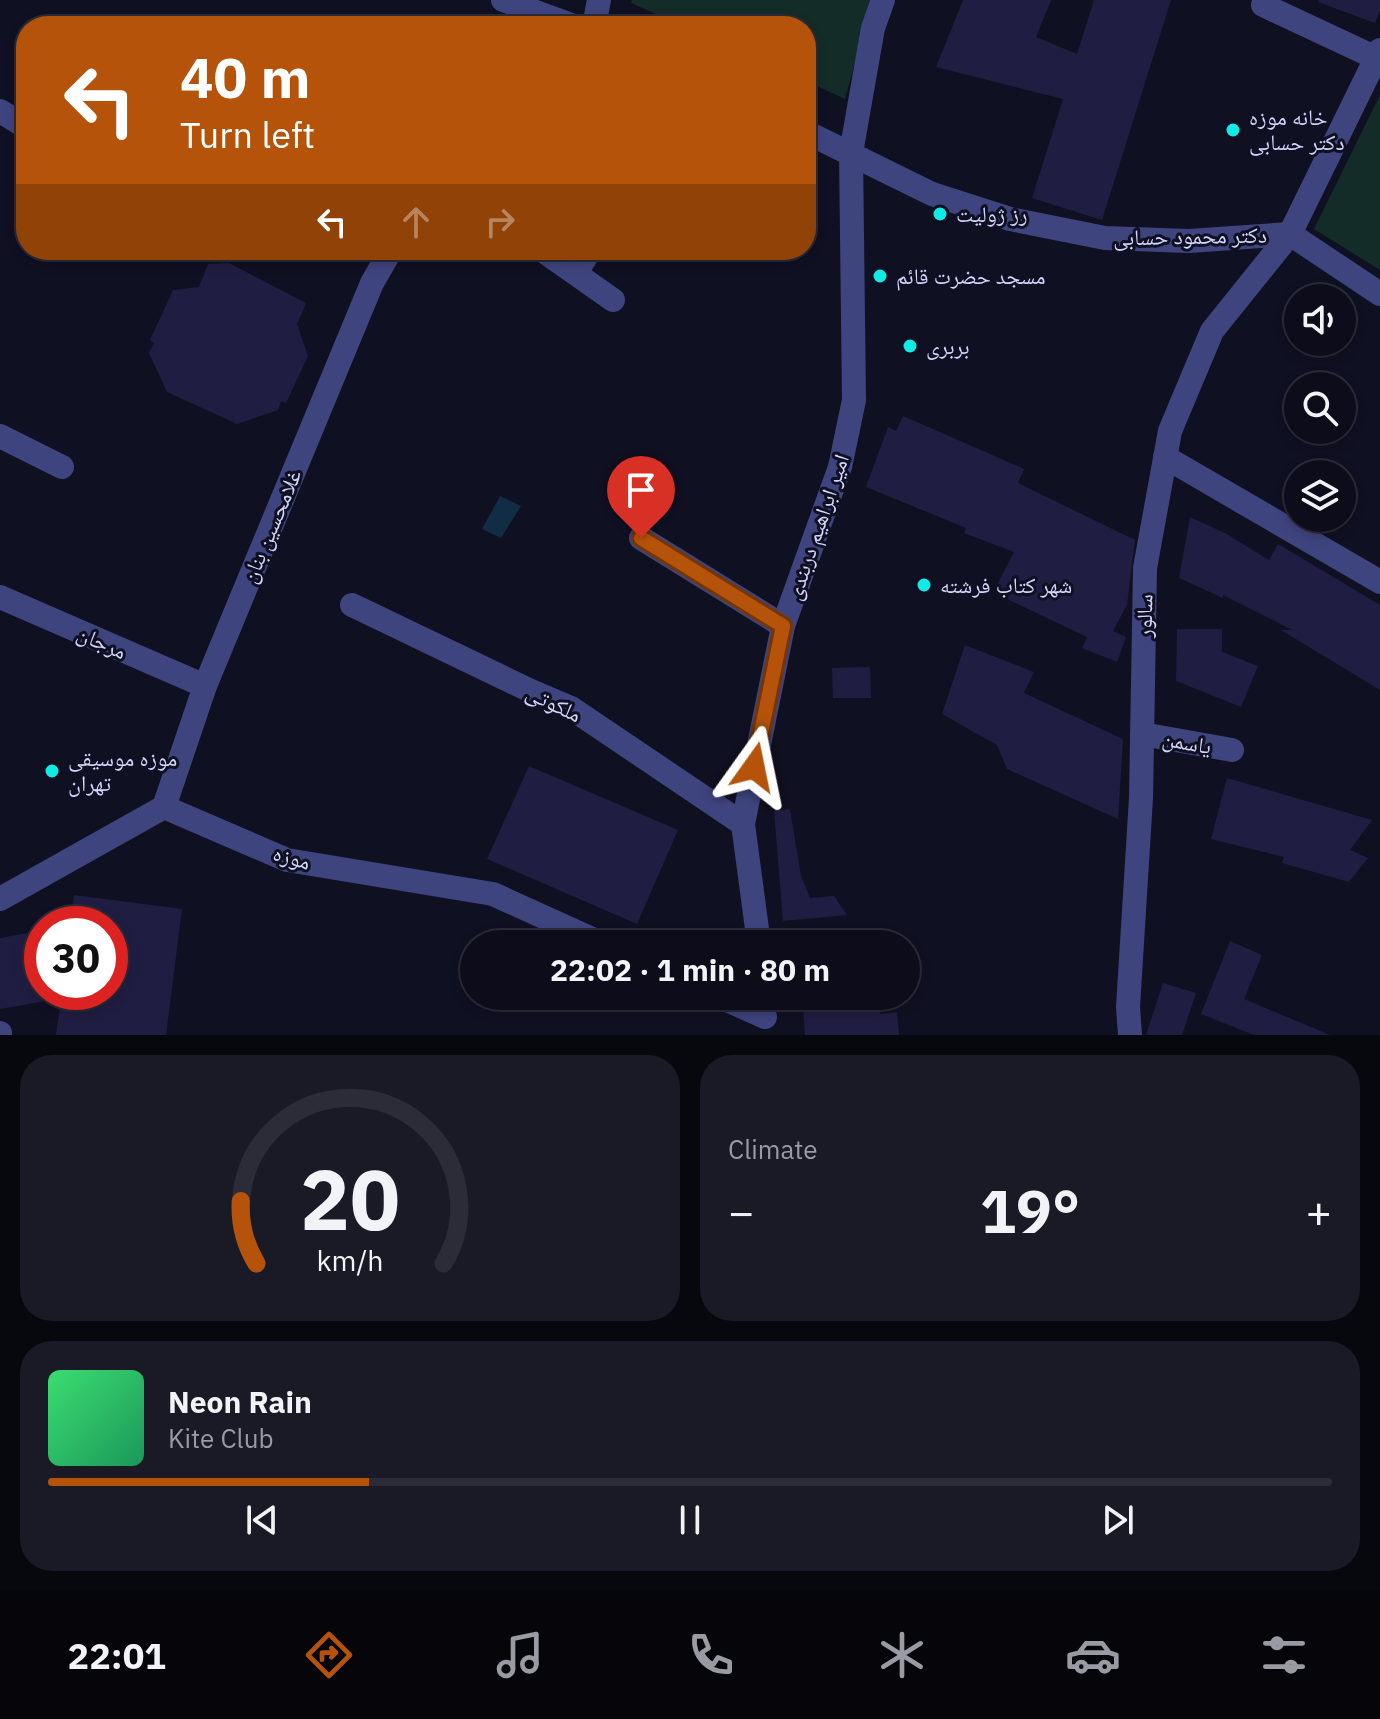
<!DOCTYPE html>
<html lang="en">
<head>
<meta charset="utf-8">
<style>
  body { margin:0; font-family:"IBM Plex Sans","Noto Naskh Arabic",sans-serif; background:#1a1a27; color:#f1f3f6; height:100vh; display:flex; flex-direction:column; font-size:30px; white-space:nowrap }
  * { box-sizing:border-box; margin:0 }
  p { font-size:26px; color:#9a9ba2 }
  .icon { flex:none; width:44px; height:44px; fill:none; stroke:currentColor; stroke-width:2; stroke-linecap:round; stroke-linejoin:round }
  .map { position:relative; height:1035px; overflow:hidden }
  .details { display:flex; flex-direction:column; gap:20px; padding:20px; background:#07070e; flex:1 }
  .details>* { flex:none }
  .guide { position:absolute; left:16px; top:16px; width:800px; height:244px; border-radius:32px; box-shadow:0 4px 12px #0003,0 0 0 2px #2c2c39; background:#b45309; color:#fff; overflow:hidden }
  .tools { position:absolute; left:1284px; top:284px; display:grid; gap:16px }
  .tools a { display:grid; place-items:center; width:72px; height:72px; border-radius:50%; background:#0c0c1a; box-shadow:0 4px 12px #0003,0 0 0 2px #2c2c39; font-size:40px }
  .speed { position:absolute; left:24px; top:906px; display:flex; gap:16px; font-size:40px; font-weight:700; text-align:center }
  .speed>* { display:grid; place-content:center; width:104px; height:104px; border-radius:50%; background:#0c0c1a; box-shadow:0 4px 12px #0003,0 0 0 2px #2c2c39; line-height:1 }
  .speed .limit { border:12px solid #d22; background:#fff; color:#111 }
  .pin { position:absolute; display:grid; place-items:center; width:68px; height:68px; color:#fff; margin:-82px -34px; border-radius:50% 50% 50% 0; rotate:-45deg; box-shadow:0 0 8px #0007 }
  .pin .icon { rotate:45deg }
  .me { position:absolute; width:88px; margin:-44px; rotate:12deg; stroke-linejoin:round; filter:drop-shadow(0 0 6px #0008) }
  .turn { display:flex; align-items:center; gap:28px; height:168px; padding:0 32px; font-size:36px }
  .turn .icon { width:104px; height:104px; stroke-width:2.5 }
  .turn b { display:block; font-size:56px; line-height:68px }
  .lanes { display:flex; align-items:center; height:76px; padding:0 32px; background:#0003; justify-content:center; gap:40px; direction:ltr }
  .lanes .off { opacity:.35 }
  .big { font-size:60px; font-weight:700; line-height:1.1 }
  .details .tile { flex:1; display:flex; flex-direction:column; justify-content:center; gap:12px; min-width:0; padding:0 28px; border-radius:32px; background:#1a1a27 }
  .details .dial { align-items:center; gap:0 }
  .dial svg { height:208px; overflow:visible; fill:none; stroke:#2c2c39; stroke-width:7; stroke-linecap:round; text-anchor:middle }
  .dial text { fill:#f1f3f6; stroke:none }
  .song { display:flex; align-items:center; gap:24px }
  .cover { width:96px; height:96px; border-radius:12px; background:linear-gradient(135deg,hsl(140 70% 55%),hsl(150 70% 35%)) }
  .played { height:8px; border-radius:4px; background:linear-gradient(90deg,#b45309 25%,#2c2c39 25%) }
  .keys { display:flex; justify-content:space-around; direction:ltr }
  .heat { display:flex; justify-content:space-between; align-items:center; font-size:44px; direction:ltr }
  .details .tiles { flex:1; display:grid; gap:20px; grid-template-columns:1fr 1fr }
  .tile:last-child { grid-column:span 2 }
  .trip { position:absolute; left:460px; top:930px; width:460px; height:80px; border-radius:40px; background:#0c0c1a; box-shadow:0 4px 12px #0003,0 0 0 2px #2c2c39; font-weight:700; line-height:80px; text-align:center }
  .tabs { display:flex; height:128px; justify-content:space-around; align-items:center; background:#05050a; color:#9a9ba2 }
  .tabs .icon { width:56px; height:56px }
  .tabs .current { color:#b45309 }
  .tabs b { font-size:36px; color:#f1f3f6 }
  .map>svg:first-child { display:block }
  .green { fill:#132c28 }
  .water { fill:#112c45 }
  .building { fill:#201d42 }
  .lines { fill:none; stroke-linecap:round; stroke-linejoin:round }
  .minor { stroke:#3e447e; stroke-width:24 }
  .route-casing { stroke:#753606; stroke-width:20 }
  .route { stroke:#b45309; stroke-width:14 }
  .poi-dot { fill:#10ece5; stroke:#101023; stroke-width:3 }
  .labels { text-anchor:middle; stroke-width:6; stroke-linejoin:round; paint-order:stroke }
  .poi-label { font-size:22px; fill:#d4d5fc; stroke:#101023; text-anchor:start }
  .street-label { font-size:22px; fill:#d4d5fc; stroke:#101023 }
</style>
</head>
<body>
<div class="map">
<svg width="1380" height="1035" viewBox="0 0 1380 1035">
  <rect width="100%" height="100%" fill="#101023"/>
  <g class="green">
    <path d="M632,0H872L845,99L806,81V26H683L631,3Z"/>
    <path d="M1380,95V270L1314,229Z"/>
  </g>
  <path class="water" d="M500,496L521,506L501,538L482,529Z"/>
  <g class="building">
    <path d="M963,0H1051L1036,37L1077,54L1094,0H1171L1102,220L1032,198L1063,99L936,67Z"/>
    <path d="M1319,0H1380V10L1375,23L1318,2Z"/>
    <path d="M229,263L306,303L297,324L308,356L286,403L281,401L278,410L237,424L167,392L149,353L154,343L150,340L173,290L199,287L208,264Z"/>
    <path d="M903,416L1024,469L1018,483L1135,540L1127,605L1113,631L1126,637L1117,662L1082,648L1087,637L1009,600L998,583L1014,552L964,533L966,528L866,487L888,427L896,431Z"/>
    <path d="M1190,517L1225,533L1269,560L1278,544L1380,605V690L1281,630H1293L1223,595V598L1179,578Z"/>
    <path d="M1177,629H1222V652L1258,666L1241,707L1176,681Z"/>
    <path d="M965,645L1034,672L1024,693L1123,739L1118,819L1007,769L997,745L942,714Z"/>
    <path d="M870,667L871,698H833L832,668Z"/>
    <path d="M529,766L678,830L637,924L487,859Z"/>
    <path d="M1227,778L1372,820L1350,850L1368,858L1349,882L1282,863L1284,857L1211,839Z"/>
    <path d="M790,809L801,876L810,898L834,896L847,915L783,921L774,811Z"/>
    <path d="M74,895L182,909L166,1035H56L62,992H110V924H70Z"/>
    <path d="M33,932L46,1001L0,1009V938Z"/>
    <path d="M1230,941L1262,955L1244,999L1330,1035H1254L1201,1014Z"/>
    <path d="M1163,983L1196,993L1182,1035H1146Z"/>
    <path d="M802,996H879L880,1014L897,1012L899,1035H805Z"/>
  </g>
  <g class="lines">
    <g class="minor">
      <path d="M503,0L533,11"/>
      <path d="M1263,5L1376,58"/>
      <path d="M524,26L533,11L574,26"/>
      <path d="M594,26L599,0"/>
      <path d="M0,111L26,127"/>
      <path d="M806,132L932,194L1010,219L1105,238L1189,241L1290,234"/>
      <path d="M1290,234L1380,294"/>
      <path d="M542,250L613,300"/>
      <path d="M576,273L590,250"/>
      <path d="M0,436L62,467"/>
      <path d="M1165,457L1380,582"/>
      <path d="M641,538L783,626"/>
      <path d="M0,597L205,686"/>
      <path d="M352,605L531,691L571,708L743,824"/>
      <path d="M1142,734L1232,750"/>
      <path d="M164,807L205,686L372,283L391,250"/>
      <path d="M0,899L164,807L287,860L493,894L603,944"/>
      <path d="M759,944L743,824L783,626L840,467L854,400L851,153L873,28L883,0"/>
      <path d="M718,996L765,1017"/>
      <path d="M0,1033V1035"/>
      <path d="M1130,1035L1128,1007L1141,798L1145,568L1170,431L1212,331L1290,234L1380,50"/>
    </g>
  </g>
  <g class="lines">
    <g class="route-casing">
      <path id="route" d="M641,538L783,626L754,767"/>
    </g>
    <use href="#route" class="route"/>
  </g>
  <g class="poi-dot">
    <circle cx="1233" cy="130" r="8"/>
    <circle cx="940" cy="214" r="8"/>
    <circle cx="880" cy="276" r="8"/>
    <circle cx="910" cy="346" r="8"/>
    <circle cx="924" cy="585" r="8"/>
    <circle cx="52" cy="771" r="8"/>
  </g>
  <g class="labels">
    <g class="poi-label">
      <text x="1249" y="125">خانه موزه<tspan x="1249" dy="25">دکتر حسابی</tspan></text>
      <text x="956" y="222">رز ژولیت</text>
      <text x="896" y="284">مسجد حضرت قائم</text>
      <text x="926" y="354">بربری</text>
      <text x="940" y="593">شهر کتاب فرشته</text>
      <text x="68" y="766">موزه موسیقی<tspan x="68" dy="25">تهران</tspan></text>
    </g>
    <g class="street-label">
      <text transform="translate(1190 236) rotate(-1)" y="8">دکتر محمود حسابی</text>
      <text transform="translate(271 526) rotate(-67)" y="8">غلامحسین بنان</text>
      <text transform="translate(817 527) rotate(-71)" y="8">امیر ابراهیم دربندی</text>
      <text transform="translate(1144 616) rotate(-89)" y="8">سالور</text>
      <text transform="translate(102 642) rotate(24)" y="8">مرجان</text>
      <text transform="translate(554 703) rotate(26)" y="8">ملکوتی</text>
      <text transform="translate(1187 742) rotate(10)" y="8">یاسمن</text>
      <text transform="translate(292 857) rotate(16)" y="8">موزه</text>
    </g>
  </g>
</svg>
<div class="tools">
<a><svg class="icon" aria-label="sound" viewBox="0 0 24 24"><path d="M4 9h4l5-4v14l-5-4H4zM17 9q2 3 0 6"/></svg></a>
<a><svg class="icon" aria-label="search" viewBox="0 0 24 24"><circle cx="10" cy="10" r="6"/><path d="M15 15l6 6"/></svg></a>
<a><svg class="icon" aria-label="layers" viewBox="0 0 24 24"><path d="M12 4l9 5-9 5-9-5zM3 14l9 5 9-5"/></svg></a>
</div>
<div class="speed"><div class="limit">30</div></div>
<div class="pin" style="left:641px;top:538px;background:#d93025"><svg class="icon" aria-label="arrive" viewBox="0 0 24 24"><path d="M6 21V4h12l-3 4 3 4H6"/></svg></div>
<svg class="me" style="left:754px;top:767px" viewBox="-20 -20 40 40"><path d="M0-17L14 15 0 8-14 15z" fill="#b45309" stroke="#fff" stroke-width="4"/></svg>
<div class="trip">22:02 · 1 min · 80 m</div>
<div class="guide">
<div class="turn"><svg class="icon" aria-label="left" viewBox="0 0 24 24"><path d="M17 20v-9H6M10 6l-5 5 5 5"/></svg><div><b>40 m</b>Turn left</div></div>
<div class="lanes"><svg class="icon" aria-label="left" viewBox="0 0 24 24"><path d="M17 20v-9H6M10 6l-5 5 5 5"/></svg><svg class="icon off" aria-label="ahead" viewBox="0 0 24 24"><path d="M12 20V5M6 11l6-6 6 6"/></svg><svg class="icon off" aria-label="right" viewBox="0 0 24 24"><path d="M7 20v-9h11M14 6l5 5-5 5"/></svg></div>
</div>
</div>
<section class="details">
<div class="tiles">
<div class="tile dial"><svg viewBox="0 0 100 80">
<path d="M14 69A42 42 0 1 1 86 69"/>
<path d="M14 69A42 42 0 0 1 8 45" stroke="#b45309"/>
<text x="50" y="56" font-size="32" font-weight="700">20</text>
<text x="50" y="72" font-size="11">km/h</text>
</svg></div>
<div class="tile"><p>Climate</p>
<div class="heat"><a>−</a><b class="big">19°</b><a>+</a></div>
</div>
<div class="tile">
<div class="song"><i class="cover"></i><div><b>Neon Rain</b><p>Kite Club</p></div></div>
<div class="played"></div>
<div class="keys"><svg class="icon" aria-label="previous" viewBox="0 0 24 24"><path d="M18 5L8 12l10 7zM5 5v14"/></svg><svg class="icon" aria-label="pause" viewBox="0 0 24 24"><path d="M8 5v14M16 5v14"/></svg><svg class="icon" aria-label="next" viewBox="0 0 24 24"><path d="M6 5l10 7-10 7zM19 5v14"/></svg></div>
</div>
</div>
</section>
<nav class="tabs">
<b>22:01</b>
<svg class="icon current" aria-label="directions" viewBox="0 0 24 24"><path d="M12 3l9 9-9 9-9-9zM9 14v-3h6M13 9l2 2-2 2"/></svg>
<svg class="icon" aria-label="music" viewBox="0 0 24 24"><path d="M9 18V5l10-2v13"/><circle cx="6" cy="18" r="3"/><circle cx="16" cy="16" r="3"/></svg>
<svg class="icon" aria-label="phone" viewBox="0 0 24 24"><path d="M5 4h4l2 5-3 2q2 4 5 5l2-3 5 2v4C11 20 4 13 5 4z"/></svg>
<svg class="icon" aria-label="climate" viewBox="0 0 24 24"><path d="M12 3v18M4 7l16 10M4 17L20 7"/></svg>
<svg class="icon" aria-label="car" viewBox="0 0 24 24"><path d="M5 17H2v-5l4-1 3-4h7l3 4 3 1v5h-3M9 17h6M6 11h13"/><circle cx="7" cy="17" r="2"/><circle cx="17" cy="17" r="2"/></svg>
<svg class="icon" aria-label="filters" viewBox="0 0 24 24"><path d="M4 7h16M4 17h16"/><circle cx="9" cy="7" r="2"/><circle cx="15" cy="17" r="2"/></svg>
</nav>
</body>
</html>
